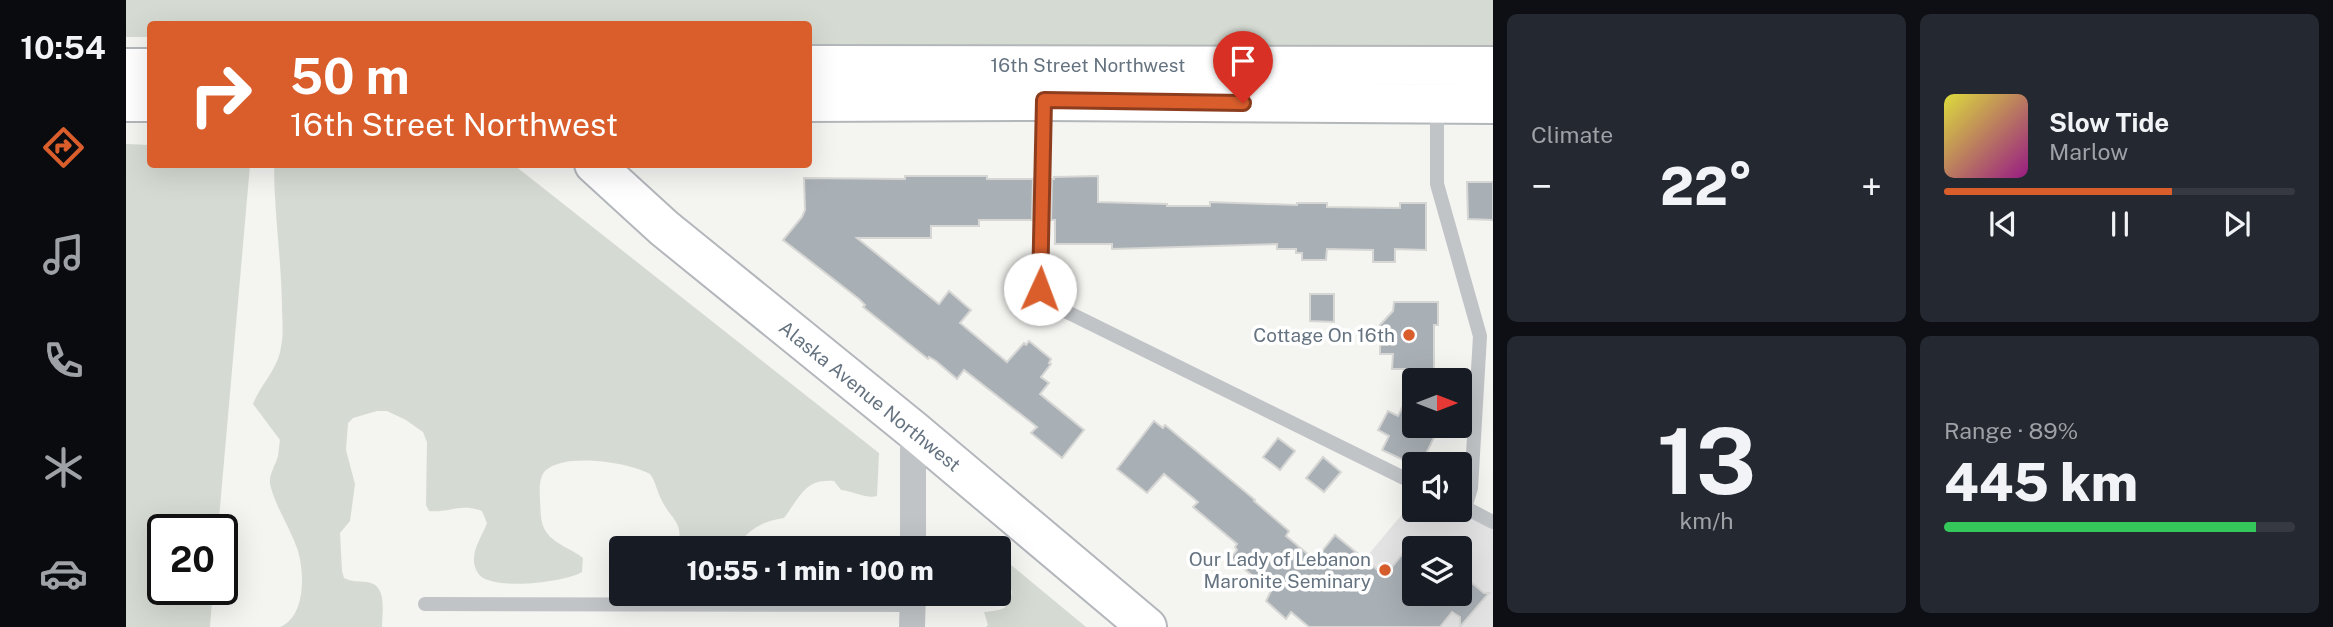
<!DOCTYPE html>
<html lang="en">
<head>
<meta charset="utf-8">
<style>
  body { margin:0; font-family:"Public Sans",sans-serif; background:#242831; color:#f1f3f6; height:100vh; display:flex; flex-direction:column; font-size:26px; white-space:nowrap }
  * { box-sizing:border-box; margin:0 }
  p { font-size:23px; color:#9ea1a6 }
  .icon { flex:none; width:38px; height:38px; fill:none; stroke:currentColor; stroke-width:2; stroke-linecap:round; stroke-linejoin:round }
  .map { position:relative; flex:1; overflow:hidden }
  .panel { display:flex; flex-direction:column; gap:14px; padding:14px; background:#0d0f14; width:840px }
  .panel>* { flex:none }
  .top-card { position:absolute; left:21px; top:21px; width:665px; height:147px; border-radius:7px; box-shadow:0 7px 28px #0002; background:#d95e2c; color:#fff; overflow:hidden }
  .needle { width:46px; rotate:90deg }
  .fabs { position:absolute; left:1276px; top:368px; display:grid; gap:14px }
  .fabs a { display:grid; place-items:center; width:70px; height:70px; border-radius:7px; background:#171b24; box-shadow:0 7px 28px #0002; font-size:35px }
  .speed { position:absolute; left:21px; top:514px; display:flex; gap:14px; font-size:35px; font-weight:700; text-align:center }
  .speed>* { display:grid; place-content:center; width:91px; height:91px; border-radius:50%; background:#171b24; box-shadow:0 7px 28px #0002; line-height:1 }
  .speed .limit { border:4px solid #111; border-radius:10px; background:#fff; color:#111 }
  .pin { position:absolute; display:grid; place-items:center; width:60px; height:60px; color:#fff; margin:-72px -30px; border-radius:50% 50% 50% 0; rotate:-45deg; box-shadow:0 0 7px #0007 }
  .pin .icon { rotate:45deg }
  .me { position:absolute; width:77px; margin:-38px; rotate:2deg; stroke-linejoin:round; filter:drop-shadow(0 0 5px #0008) }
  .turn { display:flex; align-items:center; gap:24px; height:147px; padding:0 28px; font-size:32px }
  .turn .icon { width:91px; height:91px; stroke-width:2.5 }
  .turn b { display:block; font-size:49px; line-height:60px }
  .big { font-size:52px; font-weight:800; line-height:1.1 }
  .panel .widget { flex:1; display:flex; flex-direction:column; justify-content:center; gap:10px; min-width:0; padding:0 24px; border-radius:10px; background:#242831 }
  .panel .dial { align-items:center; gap:0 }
  .dial b { font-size:91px; line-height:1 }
  .song { display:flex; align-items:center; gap:21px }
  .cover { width:84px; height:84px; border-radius:10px; background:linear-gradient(135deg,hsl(60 70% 55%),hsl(310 70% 35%)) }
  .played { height:7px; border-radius:4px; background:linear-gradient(90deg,#d95e2c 65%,#363941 65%) }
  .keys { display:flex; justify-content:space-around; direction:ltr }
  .heat { display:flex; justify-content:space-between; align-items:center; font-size:38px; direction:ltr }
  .charge { height:10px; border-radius:5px; background:linear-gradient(90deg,#34c759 89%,#363941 0) }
  .panel .tiles { flex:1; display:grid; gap:14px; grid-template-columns:repeat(2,1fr) }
  .trip { position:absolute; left:483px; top:536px; width:402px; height:70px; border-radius:7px; background:#171b24; box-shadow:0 7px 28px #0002; font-weight:800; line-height:70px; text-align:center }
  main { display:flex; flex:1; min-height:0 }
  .tabs { display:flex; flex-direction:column; width:126px; justify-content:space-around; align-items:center; background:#090b0e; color:#9ea1a6 }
  .tabs .icon { width:49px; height:49px }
  .tabs .on { color:#d95e2c }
  .tabs b { font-size:32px; color:#f1f3f6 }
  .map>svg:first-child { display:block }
  .built { fill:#e2e3e2; fill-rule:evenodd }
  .green { fill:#d5dbd2 }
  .building { fill:#a9b0b5; stroke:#d6d6d4; stroke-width:2 }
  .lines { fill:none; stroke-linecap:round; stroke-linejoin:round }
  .secondary-casing { stroke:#b3b7bb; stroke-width:42 }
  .primary-casing { stroke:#b3b7ba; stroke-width:42 }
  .lane { stroke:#c0c4c7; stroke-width:14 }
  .street { stroke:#c0c4c7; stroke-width:26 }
  .secondary { stroke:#fff; stroke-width:38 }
  .primary { stroke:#fff; stroke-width:38 }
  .route-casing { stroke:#8d3d1d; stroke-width:18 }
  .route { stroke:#d95e2c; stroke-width:12 }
  .poi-dot { fill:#d95e2c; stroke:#fff; stroke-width:2.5 }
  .labels { text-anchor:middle; stroke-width:7; stroke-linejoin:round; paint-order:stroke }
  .street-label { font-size:19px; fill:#657380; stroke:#fff }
  .poi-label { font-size:19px; fill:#657380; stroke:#fff; text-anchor:end }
</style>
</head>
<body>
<main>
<nav class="tabs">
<b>10:54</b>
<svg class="icon on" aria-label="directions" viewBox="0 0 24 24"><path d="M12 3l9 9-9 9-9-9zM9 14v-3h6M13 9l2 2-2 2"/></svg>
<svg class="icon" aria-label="music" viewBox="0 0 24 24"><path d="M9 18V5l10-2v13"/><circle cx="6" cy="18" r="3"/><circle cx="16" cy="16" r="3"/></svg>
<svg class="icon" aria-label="phone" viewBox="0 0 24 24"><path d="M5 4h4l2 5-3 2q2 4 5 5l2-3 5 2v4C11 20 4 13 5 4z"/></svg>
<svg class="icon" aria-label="climate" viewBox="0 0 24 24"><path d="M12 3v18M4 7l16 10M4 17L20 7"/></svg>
<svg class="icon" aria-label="car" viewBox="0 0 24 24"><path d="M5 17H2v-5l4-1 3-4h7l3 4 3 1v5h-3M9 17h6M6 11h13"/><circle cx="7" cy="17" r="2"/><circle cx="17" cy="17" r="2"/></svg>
</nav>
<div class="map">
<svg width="1367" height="627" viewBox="0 0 1367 627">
  <rect width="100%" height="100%" fill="#f4f4f1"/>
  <path class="built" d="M1288,500V509H1334L1367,519V627H1182ZM1288,548H1334V593H1288Z"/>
  <g class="green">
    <path d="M0,0H1367V49L683,47L682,24H24V37H0Z"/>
    <path d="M0,144L24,145V164L124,165L92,530H37V590H87L84,627H0Z"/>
    <path d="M148,165H388L753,453L751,496C740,499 727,491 715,490L708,481C679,478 674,497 658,518C633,522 625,529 608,548H552C558,521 546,521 536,501C531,492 530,482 524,474C503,462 437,452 419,471C412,479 414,492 414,502C415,513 414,524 421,533C430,545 446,549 457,558L456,572C441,582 363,592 352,573C341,556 355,539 361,523L356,511C334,503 323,513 303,511L300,505L301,442L297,432L280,420L261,411H251L227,418L222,423L220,450L229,484L224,521L214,533L216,571L218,578C226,582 232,581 241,582C262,585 256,612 256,627H154C180,617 179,571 171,548C164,528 151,509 145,488C141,476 149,467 152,456C153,451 153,445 154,440L127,404C135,384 152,369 155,347C158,333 156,318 156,304C155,257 148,211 148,165Z"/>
    <path d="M873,555L960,627H860L862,625L858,612C876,610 884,610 886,591L873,573Z"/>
  </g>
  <g class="building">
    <path d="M779,176H861V179H907L906,220H853V226H805V238H731L813,304L823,291L845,310L834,323L881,362L898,343L900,345L903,341L925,359L923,363L925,364L915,377L923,383L914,394L958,430L936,458L905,433L911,427L838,370L831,379L810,361L803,357L802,359L737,307L739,305L733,299L657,240L676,217L679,210L678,178L779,179Z"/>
    <path d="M972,176V202L1041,204V206H1084V202L1171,205V203H1201V207L1274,208V203H1300V250L1269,249V262H1247V250L1201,249L1200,260H1176V253H1170V249H1151V244L986,249V244H929V220H925L926,179H928V177Z"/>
    <path d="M1341,182H1367V220L1342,219Z"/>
    <path d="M1184,294H1208V322L1184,321Z"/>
    <path d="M1268,302H1312V325H1308V369H1266L1267,354H1254V325L1267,311Z"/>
    <path d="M1288,384V425H1314L1295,464L1288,465L1256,450L1263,436L1252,430L1262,411L1272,416Z"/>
    <path d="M1028,421L1037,428L1039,425L1129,500L1128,501L1163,531L1160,536L1189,560L1209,535L1259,576L1288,539V593H1334V573L1358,593H1363L1334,627V617L1326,612L1314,627H1183L1165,612L1160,619L1140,601L1145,591L1105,558L1111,550L1109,547L1111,544L1067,507L1072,502L1038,474L1021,493L991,469Z"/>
    <path d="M1152,438L1169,451L1154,470L1137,457Z"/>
    <path d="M1197,457L1215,472L1198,492L1180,478Z"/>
  </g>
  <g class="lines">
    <g class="secondary-casing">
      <path id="secondary" d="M468,164L538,228L787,430L1021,627"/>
    </g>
    <g class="primary-casing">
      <g id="primary">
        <path d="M682,65L1367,66"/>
        <path d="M0,68H24"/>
        <path d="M0,102H24"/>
        <path d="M682,102L918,101L1367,104"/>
      </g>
    </g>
    <g class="lane">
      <path d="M918,102L914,289L929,306L1288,483"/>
      <path d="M1311,104V184L1354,336L1345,488L1339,508"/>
      <path d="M1334,505L1367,522"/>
      <path d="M299,604L787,605"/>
    </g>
    <g class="street">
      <path d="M787,548V430"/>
      <path d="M786,627L787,593"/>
    </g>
    <use href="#secondary" class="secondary"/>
    <use href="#primary" class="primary"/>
  </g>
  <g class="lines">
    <g class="route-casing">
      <path id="route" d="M914,289L918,100L1117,103"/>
    </g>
    <use href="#route" class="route"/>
  </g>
  <g class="poi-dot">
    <circle cx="1283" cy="335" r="7"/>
    <circle cx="1259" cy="570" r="7"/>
  </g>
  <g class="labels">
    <g class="street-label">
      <text x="962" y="72">16th Street Northwest</text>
      <text transform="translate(744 396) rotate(39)" y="7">Alaska Avenue Northwest</text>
    </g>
    <g class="poi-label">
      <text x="1269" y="342">Cottage On 16th</text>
      <text x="1245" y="566">Our Lady of Lebanon<tspan x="1245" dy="22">Maronite Seminary</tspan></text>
    </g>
  </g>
</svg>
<div class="fabs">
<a><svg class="needle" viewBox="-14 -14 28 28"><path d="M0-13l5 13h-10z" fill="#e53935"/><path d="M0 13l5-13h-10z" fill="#9ea1a6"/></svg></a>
<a><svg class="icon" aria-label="sound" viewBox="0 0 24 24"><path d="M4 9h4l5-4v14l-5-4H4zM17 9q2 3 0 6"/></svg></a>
<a><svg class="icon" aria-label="layers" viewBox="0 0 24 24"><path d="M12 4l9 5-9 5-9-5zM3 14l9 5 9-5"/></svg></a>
</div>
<div class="speed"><div class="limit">20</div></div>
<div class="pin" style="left:1117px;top:103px;background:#d93025"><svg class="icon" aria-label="arrive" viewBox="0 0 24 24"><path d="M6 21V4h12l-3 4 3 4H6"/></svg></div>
<svg class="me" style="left:914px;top:289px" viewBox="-20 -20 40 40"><circle r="19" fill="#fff"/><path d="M0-13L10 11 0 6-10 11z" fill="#d95e2c"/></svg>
<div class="trip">10:55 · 1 min · 100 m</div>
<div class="top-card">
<div class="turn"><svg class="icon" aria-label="right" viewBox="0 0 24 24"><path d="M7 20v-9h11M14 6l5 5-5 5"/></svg><div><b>50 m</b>16th Street Northwest</div></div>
</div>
</div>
<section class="panel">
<div class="tiles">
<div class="widget"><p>Climate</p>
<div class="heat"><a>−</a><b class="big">22°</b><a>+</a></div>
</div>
<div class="widget">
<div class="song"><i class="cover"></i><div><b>Slow Tide</b><p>Marlow</p></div></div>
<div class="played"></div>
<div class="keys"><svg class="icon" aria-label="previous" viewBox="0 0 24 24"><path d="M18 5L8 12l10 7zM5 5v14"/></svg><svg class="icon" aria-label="pause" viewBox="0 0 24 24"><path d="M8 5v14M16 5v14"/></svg><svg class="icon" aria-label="next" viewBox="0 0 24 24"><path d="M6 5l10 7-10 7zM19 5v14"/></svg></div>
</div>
<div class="widget dial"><b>13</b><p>km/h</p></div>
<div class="widget"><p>Range · 89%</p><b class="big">445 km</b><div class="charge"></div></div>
</div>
</section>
</main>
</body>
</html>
